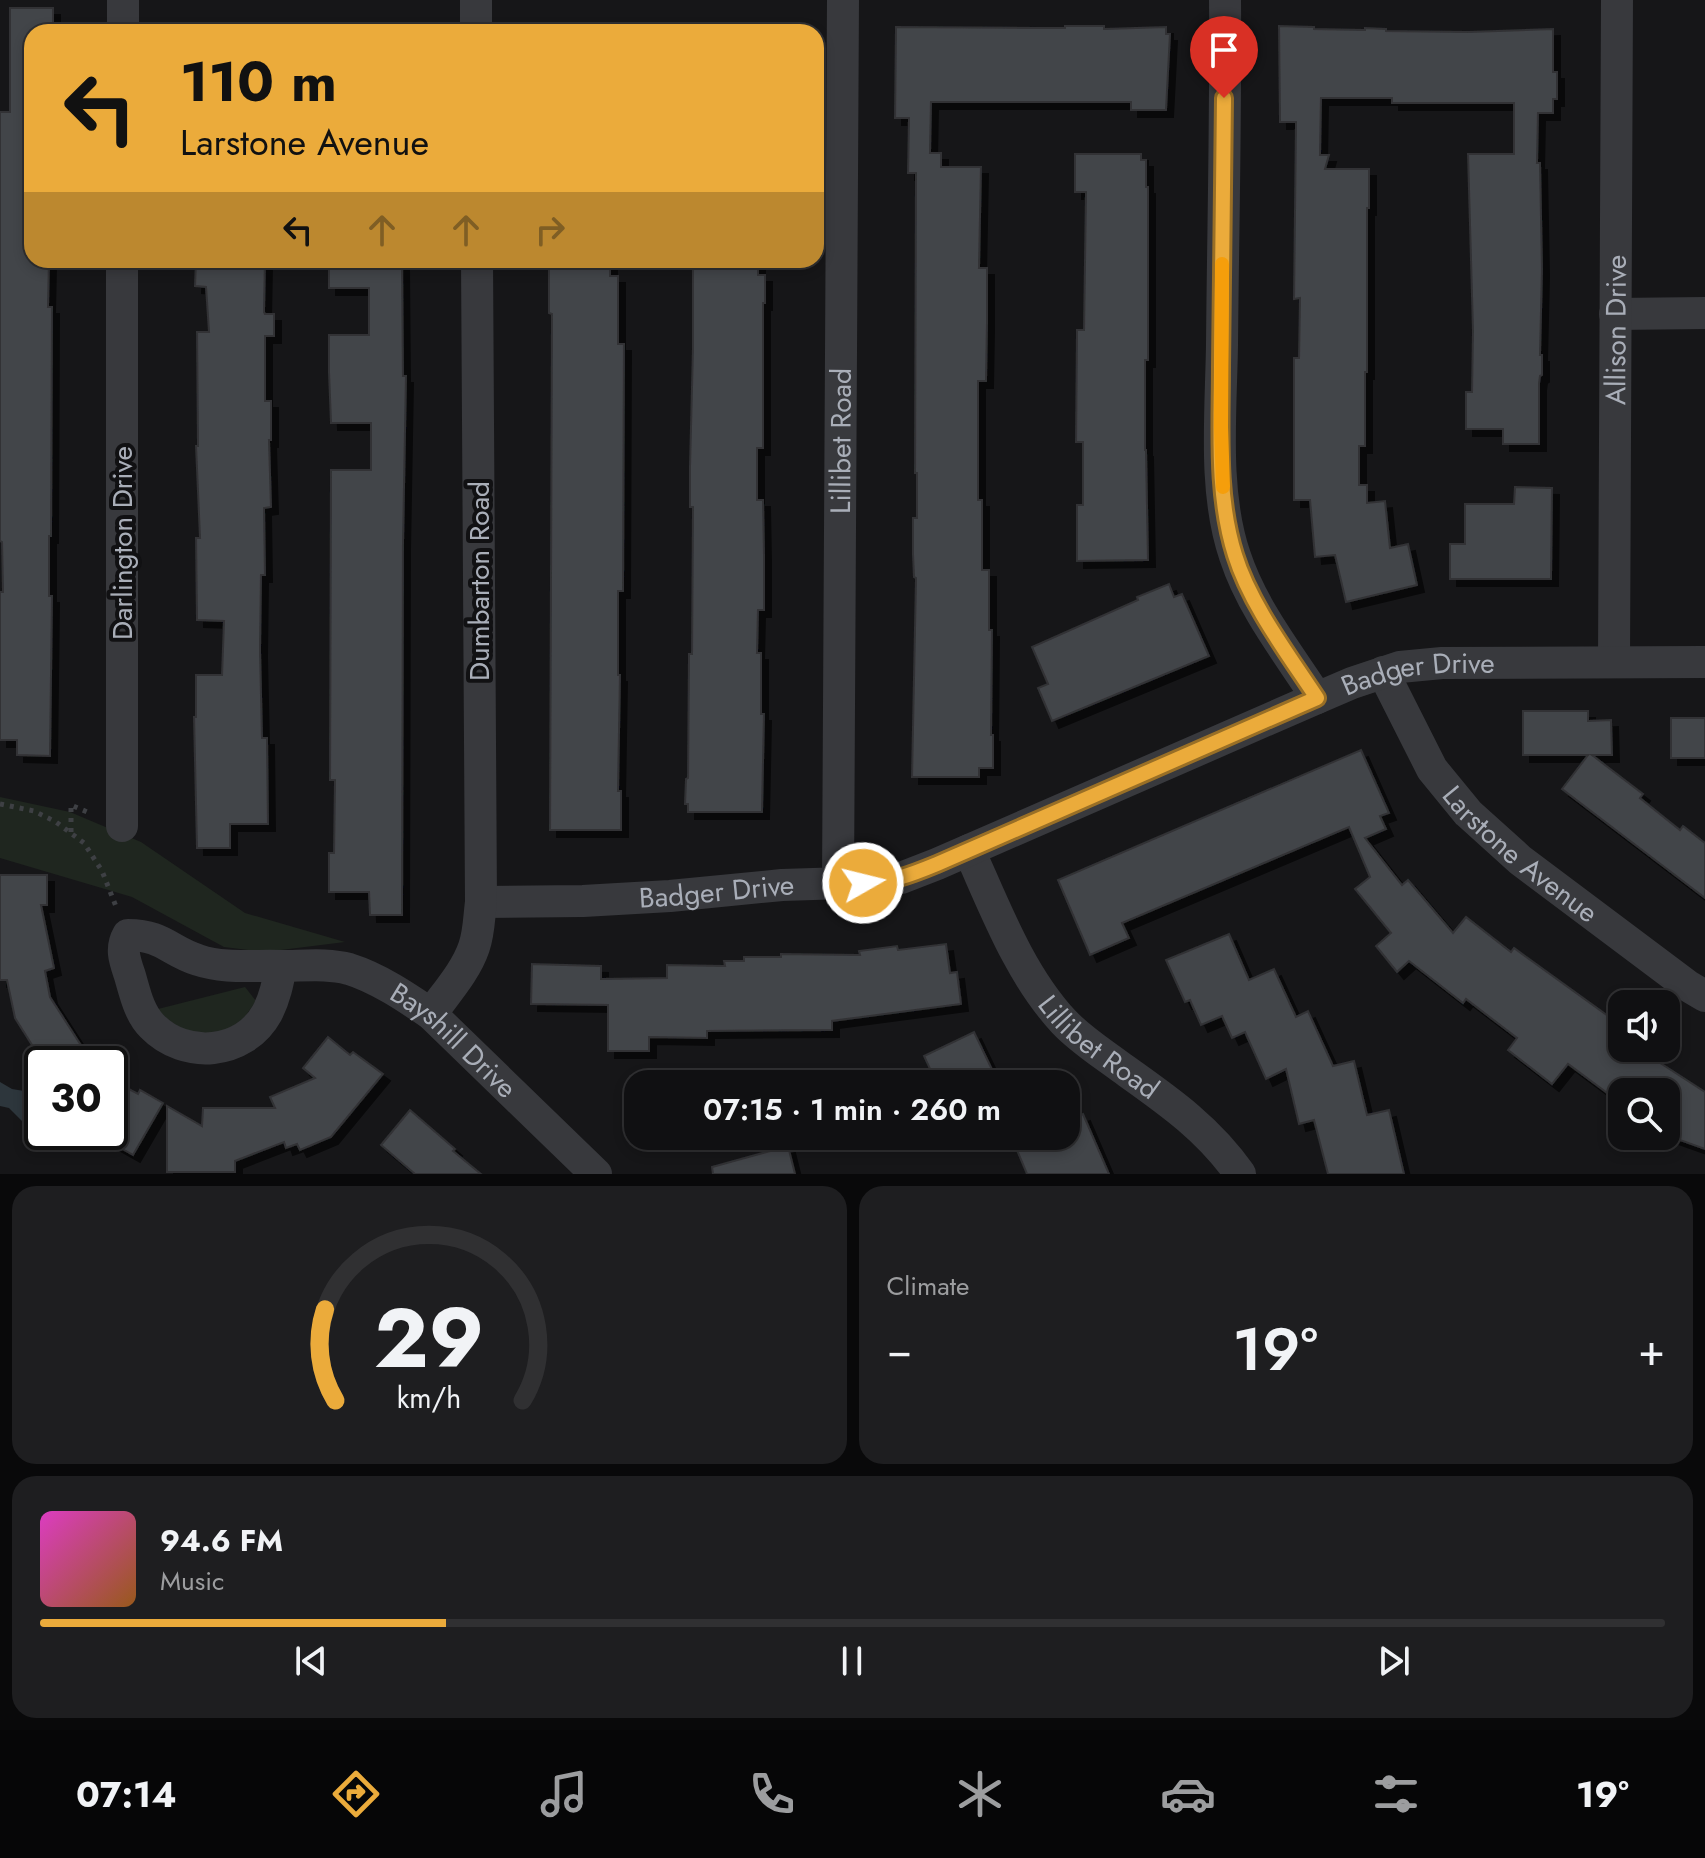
<!DOCTYPE html>
<html lang="en">
<head>
<meta charset="utf-8">
<style>
  body { margin:0; font-family:Jost,sans-serif; background:#1e1e20; color:#f1f3f6; height:100vh; display:flex; flex-direction:column; font-size:30px; white-space:nowrap }
  * { box-sizing:border-box; margin:0 }
  p { font-size:26px; color:#9c9d9f }
  .icon { flex:none; width:44px; height:44px; fill:none; stroke:currentColor; stroke-width:2; stroke-linecap:round; stroke-linejoin:round }
  .map { position:relative; height:1174px; overflow:hidden }
  .sheet { display:flex; flex-direction:column; gap:12px; padding:12px; background:#09090a; flex:1 }
  .sheet>* { flex:none }
  .hud { position:absolute; left:24px; top:24px; width:800px; height:244px; border-radius:24px; box-shadow:0 4px 12px #0003,0 0 0 2px #303032; background:#ebab3b; color:#111; overflow:hidden }
  .buttons { position:absolute; left:1608px; top:990px; display:grid; gap:16px }
  .buttons a { display:grid; place-items:center; width:72px; height:72px; border-radius:16px; background:#101012; box-shadow:0 4px 12px #0003,0 0 0 2px #303032; font-size:40px }
  .speed { position:absolute; left:24px; top:1046px; display:flex; gap:16px; font-size:40px; font-weight:700; text-align:center }
  .speed>* { display:grid; place-content:center; width:104px; height:104px; border-radius:50%; background:#101012; box-shadow:0 4px 12px #0003,0 0 0 2px #303032; line-height:1 }
  .speed .limit { border:4px solid #111; border-radius:12px; background:#fff; color:#111 }
  .pin { position:absolute; display:grid; place-items:center; width:68px; height:68px; color:#fff; margin:-82px -34px; border-radius:50% 50% 50% 0; rotate:-45deg; box-shadow:0 0 8px #0007 }
  .pin .icon { rotate:45deg }
  .me { position:absolute; width:88px; margin:-44px; rotate:82deg; stroke-linejoin:round; filter:drop-shadow(0 0 6px #0008) }
  .turn { display:flex; align-items:center; gap:28px; height:168px; padding:0 24px; font-size:36px }
  .turn .icon { width:104px; height:104px; stroke-width:2.5 }
  .turn b { display:block; font-size:56px; line-height:68px }
  .lanes { display:flex; align-items:center; height:76px; padding:0 24px; background:#0003; justify-content:center; gap:40px; direction:ltr }
  .lanes .off { opacity:.35 }
  .big { font-size:60px; font-weight:600; line-height:1.1 }
  .sheet .widget { flex:1; display:flex; flex-direction:column; justify-content:center; gap:12px; min-width:0; padding:0 28px; border-radius:24px; background:#1e1e20 }
  .sheet .dial { align-items:center; gap:0 }
  .dial svg { height:208px; overflow:visible; fill:none; stroke:#303032; stroke-width:7; stroke-linecap:round; text-anchor:middle }
  .dial text { fill:#f1f3f6; stroke:none }
  .song { display:flex; align-items:center; gap:24px }
  .cover { width:96px; height:96px; border-radius:12px; background:linear-gradient(135deg,hsl(310 70% 55%),hsl(30 70% 35%)) }
  .played { height:8px; border-radius:4px; background:linear-gradient(90deg,#ebab3b 25%,#303032 25%) }
  .keys { display:flex; justify-content:space-around; direction:ltr }
  .heat { display:flex; justify-content:space-between; align-items:center; font-size:44px; direction:ltr }
  .sheet .tiles { flex:1; display:grid; gap:12px; grid-template-columns:1fr 1fr }
  .widget:last-child { grid-column:span 2 }
  .trip { position:absolute; left:624px; top:1070px; width:456px; height:80px; border-radius:24px; background:#101012; box-shadow:0 4px 12px #0003,0 0 0 2px #303032; font-weight:600; line-height:80px; text-align:center }
  .dock { display:flex; height:128px; justify-content:space-around; align-items:center; background:#060607; color:#9c9d9f }
  .dock .icon { width:56px; height:56px }
  .dock .active { color:#ebab3b }
  .dock b { font-size:36px; color:#f1f3f6 }
  .map>svg:first-child { display:block }
  .green { fill:#1f261f }
  .water { fill:#2d363c }
  .building { fill:#434448; stroke:#303134; stroke-width:2; filter:url(#shadow) }
  .lines { fill:none; stroke-linecap:round; stroke-linejoin:round }
  .path { stroke:#3e4044; stroke-width:5; stroke-dasharray:4 6; stroke-linecap:butt }
  .minor { stroke:#38393d; stroke-width:32 }
  .route-casing { stroke:#996f26; stroke-width:20 }
  .route { stroke:#ebab3b; stroke-width:14 }
  .slow { stroke:#f59e0b; stroke-width:14 }
  .labels { text-anchor:middle; stroke-width:8; stroke-linejoin:round; paint-order:stroke }
  .street-label { font-size:28px; fill:#a9aeb8; stroke:#111113 }
</style>
</head>
<body>
<div class="map">
<svg width="1705" height="1174" viewBox="0 0 1705 1174">
  <defs>
    <filter id="shadow"><feDropShadow dx="7" dy="7" stdDeviation="0" flood-color="#0009"/></filter>
  </defs>
  <rect width="100%" height="100%" fill="#161618"/>
  <g class="green">
    <path d="M0,797L70,812L141,842L245,913L345,942L265,952L224,947L132,897L0,858Z"/>
    <path d="M245,987L256,1001L244,1018L228,1030L208,1035L188,1033L154,1010Z"/>
  </g>
  <path class="water" d="M0,1082L12,1089L24,1091L35,1109L30,1120L22,1121L9,1108L0,1106Z"/>
  <g class="building">
    <path d="M10,8H53V32H32V260H49L48,307H52L51,536H49V596H52L50,756L17,755V740H0V592H3L2,542L0,541V112H10Z"/>
    <path d="M1065,26H1104V29L1166,27V34H1170L1166,110H1131V102H931L930,153H941V167H981L979,268H987V324L986,381H978V500H982V570H989V630H992L991,735H993V768H979V777H912L916,578L914,577L913,555V518H917V473H915L916,173H908L909,118H895L896,27L1039,28H1065Z"/>
    <path d="M1279,26L1314,27V29L1365,30V28L1386,29V31L1468,32L1553,29V72H1557V99H1553V113H1538L1537,163H1540L1542,269L1540,355H1542V375L1540,376L1539,384V444H1503V429H1466V392H1472L1473,331L1468,154H1514V103H1392V98H1321L1320,155H1329L1325,169H1369V208H1367V372H1365V446H1359V485H1367V503L1385,501L1390,548L1408,544L1417,585L1346,602L1335,555L1315,557L1310,500H1294V358H1299L1300,298L1294,299L1296,122H1280Z"/>
    <path d="M1075,154H1141V160H1146V187H1148V360H1145V450H1146L1148,560L1077,561V505H1083V442H1076L1077,330H1084L1086,192H1075Z"/>
    <path d="M196,260H265L264,312L265,314H274V336H265V401H271V440H269L271,507L264,508L265,575H261L260,650L262,738H267L268,824H230V848H197L194,717H196V675H222L224,621L197,620L196,538H200L196,446H198L197,332H209L206,287L195,286Z"/>
    <path d="M329,260H402L403,376H406L403,544L402,915H370L369,892H329V853H334L335,780H330L331,470H371V423H331L329,373V335H369V288H329Z"/>
    <path d="M549,260H610V276H618V344H624L623,591H618V675H620L618,791H621V830H550L552,314L549,313Z"/>
    <path d="M693,260H758V275H765V303H763V448H757V500H763L764,554V610H758L757,653H761V714H764L762,812H688V804H685L686,779L688,778L689,654H692L693,507H690V466L693,347Z"/>
    <path d="M1515,487L1552,488L1551,579H1450V544H1465V504H1514Z"/>
    <path d="M1169,584L1174,597L1182,594L1209,656L1052,721L1038,688L1048,684L1032,647L1138,600L1137,597Z"/>
    <path d="M1523,711H1588V721L1611,720L1612,755H1592L1643,794L1640,798L1680,830L1683,826L1705,843V898L1562,789L1588,755H1523Z"/>
    <rect x="1671" y="718" width="34" height="40"/>
    <path d="M1361,750L1389,813L1380,816L1386,829L1365,838L1402,885L1408,880L1453,933L1466,917L1511,952L1514,948L1622,1026V1048H1637L1705,1092V1149L1666,1135V1092H1622V1104L1568,1064L1552,1084L1508,1050L1517,1038L1466,999L1463,1003L1409,961L1397,972L1376,946L1391,933L1355,889L1370,877L1349,827L1122,923L1129,938L1090,955L1058,880Z"/>
    <path d="M0,875H47V905H41L54,968L45,971L50,997L93,1064H44L15,1018L7,980H0Z"/>
    <path d="M1229,934L1249,980L1274,969L1296,1017L1308,1011L1333,1066L1354,1061L1367,1115L1389,1110L1404,1174H1328L1314,1120L1299,1124L1286,1069L1266,1079L1245,1032L1232,1038L1222,1016L1201,1025L1190,1000L1185,1002L1166,960Z"/>
    <path d="M946,944L950,973L957,972L961,1004L832,1021V1030L707,1031V1038L649,1037V1051H608V1005L531,1004L532,964L601,966V979L667,978V965L725,966L724,961H744V957H781V954L860,955L859,951L897,946L898,950Z"/>
    <path d="M974,1032L999,1084H937L924,1056Z"/>
    <path d="M328,1037L350,1055L353,1052L383,1074L331,1137L300,1150L297,1144L286,1148L284,1142L235,1161V1172H167V1106L202,1126L203,1108H275L270,1097L315,1078L303,1068Z"/>
    <path d="M110,1079L138,1094L140,1090L163,1103L133,1155L110,1142Z"/>
    <path d="M410,1110L455,1149L453,1151L481,1174H415L381,1145Z"/>
    <path d="M1083,1114L1109,1174H1027L1011,1136H1066V1121Z"/>
    <path d="M788,1146L795,1174H713L712,1167Z"/>
  </g>
  <g class="lines">
    <g class="path">
      <path d="M0,804L34,811L56,822L84,843L102,871L117,909"/>
      <path d="M71,832V805L92,814"/>
    </g>
    <g class="minor">
      <path d="M476,0V32"/>
      <path d="M1225,0C1226,115 1223,230 1222,345C1221,413 1213,492 1235,556C1252,608 1288,653 1317,698"/>
      <path d="M123,32V0"/>
      <path d="M1615,314L1705,313"/>
      <path id="s1" d="M1614,662L1617,0"/>
      <path id="s2" d="M1383,672L1432,769L1468,813L1520,860L1688,986L1705,996"/>
      <path d="M122,826V260"/>
      <path id="s3" d="M969,850C995,908 1020,975 1064,1022C1081,1040 1102,1053 1122,1068C1167,1100 1208,1128 1240,1174"/>
      <path id="s4" d="M838,883L843,0"/>
      <path id="s5" d="M481,902L583,901L670,896L782,885L876,882L901,878L937,864L1317,698L1352,683L1400,667L1442,663L1705,662"/>
      <path id="s6" d="M281,966C254,965 224,969 198,960C169,951 163,935 128,935C120,949 125,961 130,976C135,993 139,1013 152,1026C185,1060 244,1055 267,1013C275,998 278,982 281,966C303,966 328,963 349,969C378,978 406,997 431,1014L596,1174"/>
      <path d="M431,1014C446,993 466,971 474,947C479,933 479,917 481,902L477,260"/>
    </g>
  </g>
  <g class="lines">
    <g class="route-casing">
      <path id="route" d="M863,883C894,881 908,876 937,864L1317,698C1288,654 1250,604 1235,555C1216,495 1221,429 1221,367C1222,277 1223,188 1224,98"/>
    </g>
    <use href="#route" class="route"/>
    <path class="slow" d="M1222,264L1221,427L1223,487"/>
  </g>
  <g class="labels">
    <g class="street-label">
      <text dy="10" stroke="none"><textPath href="#s1" startOffset="332">Allison Drive</textPath></text>
      <text dy="10" stroke="none"><textPath href="#s4" startOffset="442">Lillibet Road</textPath></text>
      <text transform="translate(122 543) rotate(-90)" y="10">Darlington Drive</text>
      <text transform="translate(479 581) rotate(-90)" y="10">Dumbarton Road</text>
      <text dy="10" stroke="none"><textPath href="#s5" startOffset="980">Badger Drive</textPath></text>
      <text dy="10" stroke="none"><textPath href="#s2" startOffset="232">Larstone Avenue</textPath></text>
      <text dy="10" stroke="none"><textPath href="#s5" startOffset="236">Badger Drive</textPath></text>
      <text dy="10" stroke="none"><textPath href="#s6" startOffset="636">Bayshill Drive</textPath></text>
      <text dy="10" stroke="none"><textPath href="#s3" startOffset="240">Lillibet Road</textPath></text>
    </g>
  </g>
</svg>
<div class="buttons">
<a><svg class="icon" aria-label="sound" viewBox="0 0 24 24"><path d="M4 9h4l5-4v14l-5-4H4zM17 9q2 3 0 6"/></svg></a>
<a><svg class="icon" aria-label="search" viewBox="0 0 24 24"><circle cx="10" cy="10" r="6"/><path d="M15 15l6 6"/></svg></a>
</div>
<div class="speed"><div class="limit">30</div></div>
<div class="pin" style="left:1224px;top:98px;background:#d93025"><svg class="icon" aria-label="arrive" viewBox="0 0 24 24"><path d="M6 21V4h12l-3 4 3 4H6"/></svg></div>
<svg class="me" style="left:863px;top:883px" viewBox="-20 -20 40 40"><circle r="17" fill="#ebab3b" stroke="#fff" stroke-width="3"/><path d="M0-11L8 9 0 5-8 9z" fill="#fff"/></svg>
<div class="trip">07:15 · 1 min · 260 m</div>
<div class="hud">
<div class="turn"><svg class="icon" aria-label="left" viewBox="0 0 24 24"><path d="M17 20v-9H6M10 6l-5 5 5 5"/></svg><div><b>110 m</b>Larstone Avenue</div></div>
<div class="lanes"><svg class="icon" aria-label="left" viewBox="0 0 24 24"><path d="M17 20v-9H6M10 6l-5 5 5 5"/></svg><svg class="icon off" aria-label="ahead" viewBox="0 0 24 24"><path d="M12 20V5M6 11l6-6 6 6"/></svg><svg class="icon off" aria-label="ahead" viewBox="0 0 24 24"><path d="M12 20V5M6 11l6-6 6 6"/></svg><svg class="icon off" aria-label="right" viewBox="0 0 24 24"><path d="M7 20v-9h11M14 6l5 5-5 5"/></svg></div>
</div>
</div>
<section class="sheet">
<div class="tiles">
<div class="widget dial"><svg viewBox="0 0 100 80">
<path d="M14 69A42 42 0 1 1 86 69"/>
<path d="M14 69A42 42 0 0 1 10 34" stroke="#ebab3b"/>
<text x="50" y="56" font-size="32" font-weight="700">29</text>
<text x="50" y="72" font-size="11">km/h</text>
</svg></div>
<div class="widget"><p>Climate</p>
<div class="heat"><a>−</a><b class="big">19°</b><a>+</a></div>
</div>
<div class="widget">
<div class="song"><i class="cover"></i><div><b>94.6 FM</b><p>Music</p></div></div>
<div class="played"></div>
<div class="keys"><svg class="icon" aria-label="previous" viewBox="0 0 24 24"><path d="M18 5L8 12l10 7zM5 5v14"/></svg><svg class="icon" aria-label="pause" viewBox="0 0 24 24"><path d="M8 5v14M16 5v14"/></svg><svg class="icon" aria-label="next" viewBox="0 0 24 24"><path d="M6 5l10 7-10 7zM19 5v14"/></svg></div>
</div>
</div>
</section>
<nav class="dock">
<b>07:14</b>
<svg class="icon active" aria-label="directions" viewBox="0 0 24 24"><path d="M12 3l9 9-9 9-9-9zM9 14v-3h6M13 9l2 2-2 2"/></svg>
<svg class="icon" aria-label="music" viewBox="0 0 24 24"><path d="M9 18V5l10-2v13"/><circle cx="6" cy="18" r="3"/><circle cx="16" cy="16" r="3"/></svg>
<svg class="icon" aria-label="phone" viewBox="0 0 24 24"><path d="M5 4h4l2 5-3 2q2 4 5 5l2-3 5 2v4C11 20 4 13 5 4z"/></svg>
<svg class="icon" aria-label="climate" viewBox="0 0 24 24"><path d="M12 3v18M4 7l16 10M4 17L20 7"/></svg>
<svg class="icon" aria-label="car" viewBox="0 0 24 24"><path d="M5 17H2v-5l4-1 3-4h7l3 4 3 1v5h-3M9 17h6M6 11h13"/><circle cx="7" cy="17" r="2"/><circle cx="17" cy="17" r="2"/></svg>
<svg class="icon" aria-label="filters" viewBox="0 0 24 24"><path d="M4 7h16M4 17h16"/><circle cx="9" cy="7" r="2"/><circle cx="15" cy="17" r="2"/></svg>
<b>19°</b>
</nav>
</body>
</html>
